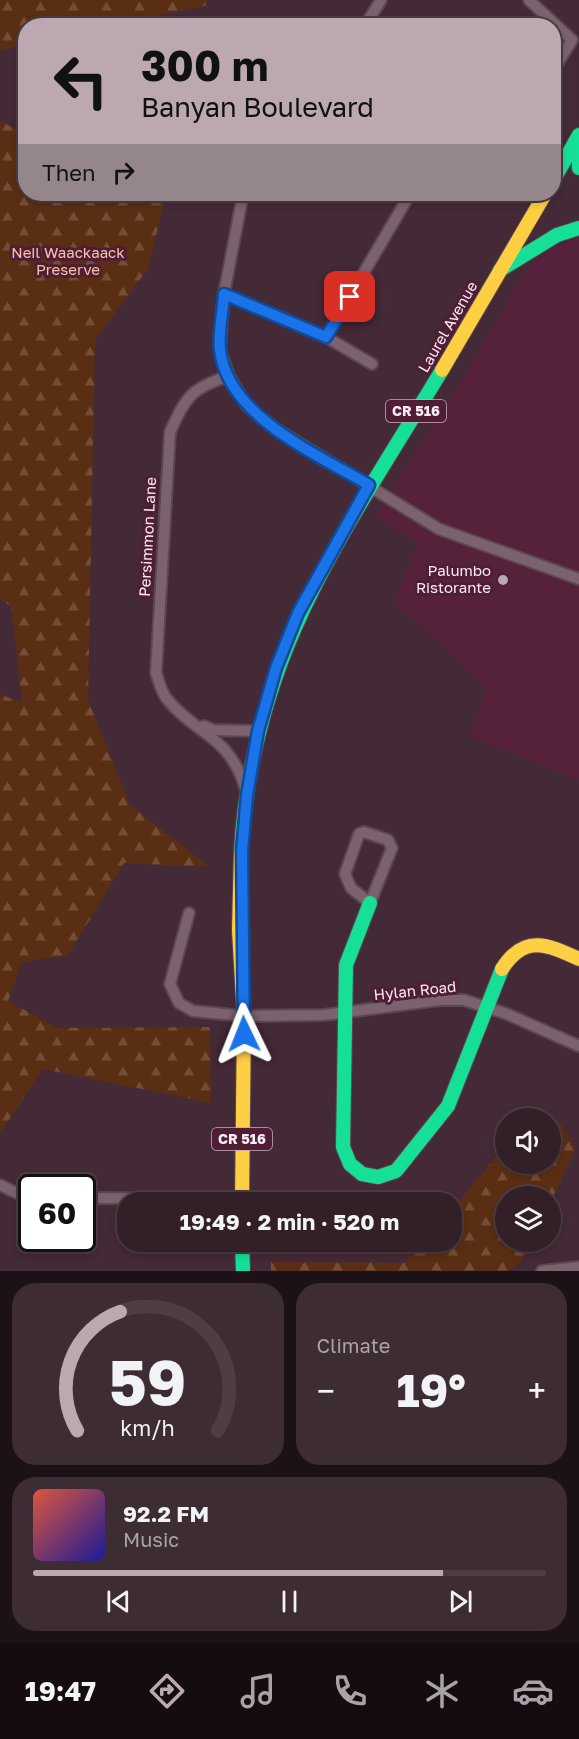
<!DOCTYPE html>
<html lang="en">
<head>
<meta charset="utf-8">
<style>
  body { margin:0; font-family:"Golos Text",sans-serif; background:#3e2c34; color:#f1f3f6; height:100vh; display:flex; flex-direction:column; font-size:22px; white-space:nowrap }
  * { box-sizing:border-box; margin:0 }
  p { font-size:20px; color:#a9a2a8 }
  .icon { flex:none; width:33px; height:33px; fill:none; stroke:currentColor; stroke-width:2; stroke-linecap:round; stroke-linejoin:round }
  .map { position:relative; height:1271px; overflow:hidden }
  .side { display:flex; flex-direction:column; gap:12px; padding:12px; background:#1c1116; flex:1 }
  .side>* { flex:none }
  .hud { position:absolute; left:18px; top:18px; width:543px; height:183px; border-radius:24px; box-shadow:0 3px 9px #0003,0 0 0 2px #4e3d45; background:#bba8b0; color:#111; overflow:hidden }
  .fabs { position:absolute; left:495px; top:1108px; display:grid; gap:12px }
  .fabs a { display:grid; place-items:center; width:66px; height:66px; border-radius:50%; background:#331f28; box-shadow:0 3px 9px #0003,0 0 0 2px #4e3d45; font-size:30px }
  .speed { position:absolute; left:18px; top:1174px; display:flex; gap:12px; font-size:30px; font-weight:700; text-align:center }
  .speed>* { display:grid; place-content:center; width:78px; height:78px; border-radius:50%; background:#331f28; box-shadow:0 3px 9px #0003,0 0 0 2px #4e3d45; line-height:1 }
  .speed .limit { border:3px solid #111; border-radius:9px; background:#fff; color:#111 }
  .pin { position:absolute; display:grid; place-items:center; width:51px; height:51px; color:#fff; margin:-26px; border-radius:12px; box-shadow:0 3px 9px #0006 }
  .me { position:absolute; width:66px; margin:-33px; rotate:358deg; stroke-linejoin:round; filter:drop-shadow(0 0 4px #0008) }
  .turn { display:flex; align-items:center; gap:21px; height:126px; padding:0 24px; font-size:27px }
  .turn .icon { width:78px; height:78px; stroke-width:2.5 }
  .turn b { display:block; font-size:42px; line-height:51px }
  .then { display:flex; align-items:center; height:57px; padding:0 24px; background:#0003; gap:12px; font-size:22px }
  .big { font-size:45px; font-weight:700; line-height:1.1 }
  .side .tile { flex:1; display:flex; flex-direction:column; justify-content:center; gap:9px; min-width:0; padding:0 21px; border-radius:24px; background:#3e2c34 }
  .side .dial { align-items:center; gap:0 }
  .dial svg { height:156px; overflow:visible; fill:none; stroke:#4e3d45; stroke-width:7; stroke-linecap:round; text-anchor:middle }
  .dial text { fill:#f1f3f6; stroke:none }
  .song { display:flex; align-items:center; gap:18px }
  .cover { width:72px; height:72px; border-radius:9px; background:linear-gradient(135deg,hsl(10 70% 55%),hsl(240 70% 35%)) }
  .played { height:6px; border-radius:3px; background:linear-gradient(90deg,#bba8b0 80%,#4e3d45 80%) }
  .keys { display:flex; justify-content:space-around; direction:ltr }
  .heat { display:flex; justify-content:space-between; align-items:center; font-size:33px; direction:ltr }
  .side .tiles { flex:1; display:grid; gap:12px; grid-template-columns:1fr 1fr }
  .tile:last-child { grid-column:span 2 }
  .trip { position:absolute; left:117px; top:1192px; width:345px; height:60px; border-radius:24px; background:#331f28; box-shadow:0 3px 9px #0003,0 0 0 2px #4e3d45; font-weight:700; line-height:60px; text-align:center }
  .tab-bar { display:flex; height:96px; justify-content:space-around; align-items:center; background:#140c10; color:#a9a2a8 }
  .tab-bar .icon { width:42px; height:42px }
  .tab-bar .on { color:#bba8b0 }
  .tab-bar b { font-size:27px; color:#f1f3f6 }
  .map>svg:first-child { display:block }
  .built { fill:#56213b }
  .forest { fill:url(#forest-firs) }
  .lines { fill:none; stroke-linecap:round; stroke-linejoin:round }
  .street-casing { stroke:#5b4750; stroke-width:14 }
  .fast-casing { stroke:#5b4750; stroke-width:16 }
  .slow-casing { stroke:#5b4750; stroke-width:16 }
  .street { stroke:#7c626e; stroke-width:10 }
  .fast { stroke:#16e098; stroke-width:14 }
  .slow { stroke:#ffcf43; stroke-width:14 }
  .route-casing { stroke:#114b97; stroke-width:15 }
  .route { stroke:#1a73e8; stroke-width:10 }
  .poi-dot { fill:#bba8b0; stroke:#4f1e36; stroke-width:2 }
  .labels { text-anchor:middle; stroke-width:6; stroke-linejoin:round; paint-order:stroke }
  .shield { fill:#4f1e36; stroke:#c7afba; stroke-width:1.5 }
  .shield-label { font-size:14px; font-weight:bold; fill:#fbedf2 }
  .park-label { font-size:15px; fill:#fbc3a2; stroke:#4f1e36 }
  .street-label { font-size:15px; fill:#fbedf2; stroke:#4f1e36 }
  .poi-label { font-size:15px; fill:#fbedf2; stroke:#4f1e36; text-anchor:end }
</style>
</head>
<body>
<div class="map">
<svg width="579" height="1271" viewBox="0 0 579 1271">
  <defs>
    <pattern id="forest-firs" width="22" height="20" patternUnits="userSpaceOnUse" patternTransform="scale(1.5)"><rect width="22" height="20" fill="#5a2e13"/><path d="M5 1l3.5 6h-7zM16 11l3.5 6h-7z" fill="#734d36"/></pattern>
  </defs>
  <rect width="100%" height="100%" fill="#442936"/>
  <path class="built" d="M579,238V780L469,736L487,689L394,601L418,543L374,517L462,381L522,276L536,260L553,247Z"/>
  <g class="forest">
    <path d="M0,0H207L205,6L114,25L26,26L25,45L0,50Z"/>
    <path d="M0,121L25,133L26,194H166L148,269L95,340L88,700L130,805L210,867L124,863L68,955L22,962L8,1001L58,1028L210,1027L211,1103L43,1069L0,1133V694L22,703L11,606L0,599Z"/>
    <path d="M560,1122L576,1148L551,1201L550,1197H506V1242H531L521,1263L507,1271H271V1262L405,1263L423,1242H452V1209L505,1147L506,1164H550L551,1125Z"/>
  </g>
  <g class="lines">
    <g class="street-casing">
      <g id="street">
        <path d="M529,0L572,40L554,69"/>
        <path d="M365,26L381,0"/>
        <path d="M243,194L224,294L220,350L229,376L247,406L276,429L439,529L579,579"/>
        <path d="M224,294L326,337L372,364"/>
        <path d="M326,337L410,194"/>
        <path d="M229,376C191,388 186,397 170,432L156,673C159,681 161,692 167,699C197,736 228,734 245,787"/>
        <path d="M204,726L213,730L258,731"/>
        <path d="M364,832L388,840L392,848L370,903L351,888L345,874L359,834Z"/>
        <path d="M189,913L170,984L179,1003L193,1011L244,1016L324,1015L440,1000H464L507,1014L579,1046"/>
        <path d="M0,1185L25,1197H32"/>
        <path d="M82,1198L242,1199"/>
        <path d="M542,1271L579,1267"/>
      </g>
    </g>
    <g class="fast-casing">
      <g id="fast">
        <path d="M579,136V168"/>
        <path d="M554,179L579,135"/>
        <path d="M500,270L557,235L579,228"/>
        <path d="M241,852C252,653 344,533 442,370"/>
        <path d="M370,903L346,965L343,1147L350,1164L362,1174L378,1177L396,1171L448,1106L502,969"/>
        <path d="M242,1242L243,1271"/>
      </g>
    </g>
    <g class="slow-casing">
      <g id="slow">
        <path d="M442,370L545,194"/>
        <path d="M241,852L239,930L244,1016L242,1203"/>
        <path d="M502,969C524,934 547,944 579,959"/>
      </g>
    </g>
    <use href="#street" class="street"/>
    <use href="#fast" class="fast"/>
    <use href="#slow" class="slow"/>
  </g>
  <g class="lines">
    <g class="route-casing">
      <path id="route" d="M244,1034L242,851L247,795L258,731L276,668L298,613L369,485C317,454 228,417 220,350C218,332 223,312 224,294L326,337L350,297"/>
    </g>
    <use href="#route" class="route"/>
  </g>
  <circle class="poi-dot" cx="503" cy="580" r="6"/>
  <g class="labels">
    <g class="shield">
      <rect x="386" y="400" width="60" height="22" rx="4.5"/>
      <rect x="212" y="1128" width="60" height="22" rx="4.5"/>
    </g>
    <g class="shield-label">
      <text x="416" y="416">CR 516</text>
      <text x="242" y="1144">CR 516</text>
    </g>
    <g class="park-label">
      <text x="68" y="258">Neil Waackaack<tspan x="68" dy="17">Preserve</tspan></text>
    </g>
    <g class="street-label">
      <text transform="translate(448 327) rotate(-60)" y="5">Laurel Avenue</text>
      <text transform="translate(148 537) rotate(-87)" y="5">Persimmon Lane</text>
      <text transform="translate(415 991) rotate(-6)" y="5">Hylan Road</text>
    </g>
    <g class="poi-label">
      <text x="491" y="576">Palumbo<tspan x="491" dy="17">Ristorante</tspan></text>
    </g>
  </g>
</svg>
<div class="fabs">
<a><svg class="icon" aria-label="sound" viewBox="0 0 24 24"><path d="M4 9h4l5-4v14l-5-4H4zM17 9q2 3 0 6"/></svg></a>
<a><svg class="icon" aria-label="layers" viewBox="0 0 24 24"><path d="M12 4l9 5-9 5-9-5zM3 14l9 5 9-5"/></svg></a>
</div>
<div class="speed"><div class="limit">60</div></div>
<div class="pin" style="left:350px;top:297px;background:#d93025"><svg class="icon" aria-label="arrive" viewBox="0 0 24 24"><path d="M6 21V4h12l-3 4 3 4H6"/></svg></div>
<svg class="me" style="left:244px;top:1034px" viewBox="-20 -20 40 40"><path d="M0-17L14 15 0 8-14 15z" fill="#1a73e8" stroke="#fff" stroke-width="4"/></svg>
<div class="trip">19:49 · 2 min · 520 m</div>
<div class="hud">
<div class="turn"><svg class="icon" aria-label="left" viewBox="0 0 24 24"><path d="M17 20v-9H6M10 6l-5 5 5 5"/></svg><div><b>300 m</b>Banyan Boulevard</div></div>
<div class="then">Then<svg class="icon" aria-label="right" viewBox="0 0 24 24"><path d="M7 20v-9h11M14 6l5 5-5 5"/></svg></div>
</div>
</div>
<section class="side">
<div class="tiles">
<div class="tile dial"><svg viewBox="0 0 100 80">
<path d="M14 69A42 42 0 1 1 86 69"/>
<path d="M14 69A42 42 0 0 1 36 8" stroke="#bba8b0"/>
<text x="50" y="56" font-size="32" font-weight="700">59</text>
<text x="50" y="72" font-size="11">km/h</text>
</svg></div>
<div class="tile"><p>Climate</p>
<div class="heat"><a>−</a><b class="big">19°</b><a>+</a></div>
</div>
<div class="tile">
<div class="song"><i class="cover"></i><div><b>92.2 FM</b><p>Music</p></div></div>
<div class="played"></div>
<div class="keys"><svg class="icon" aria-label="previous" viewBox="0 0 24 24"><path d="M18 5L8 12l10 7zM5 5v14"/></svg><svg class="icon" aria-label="pause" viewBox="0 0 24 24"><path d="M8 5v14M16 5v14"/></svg><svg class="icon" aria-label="next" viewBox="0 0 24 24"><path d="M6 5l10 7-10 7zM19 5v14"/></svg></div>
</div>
</div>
</section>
<nav class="tab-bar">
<b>19:47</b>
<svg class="icon on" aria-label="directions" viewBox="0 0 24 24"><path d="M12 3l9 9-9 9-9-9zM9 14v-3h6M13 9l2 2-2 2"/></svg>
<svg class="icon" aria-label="music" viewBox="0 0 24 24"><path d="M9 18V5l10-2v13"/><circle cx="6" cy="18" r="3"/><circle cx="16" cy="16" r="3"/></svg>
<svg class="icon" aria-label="phone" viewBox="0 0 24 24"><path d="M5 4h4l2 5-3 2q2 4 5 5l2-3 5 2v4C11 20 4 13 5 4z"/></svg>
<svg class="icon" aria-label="climate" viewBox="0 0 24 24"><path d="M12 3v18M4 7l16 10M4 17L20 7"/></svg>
<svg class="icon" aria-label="car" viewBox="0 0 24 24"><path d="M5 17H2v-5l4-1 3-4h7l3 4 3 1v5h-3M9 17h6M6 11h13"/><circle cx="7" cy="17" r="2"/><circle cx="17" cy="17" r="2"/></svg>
</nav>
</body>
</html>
